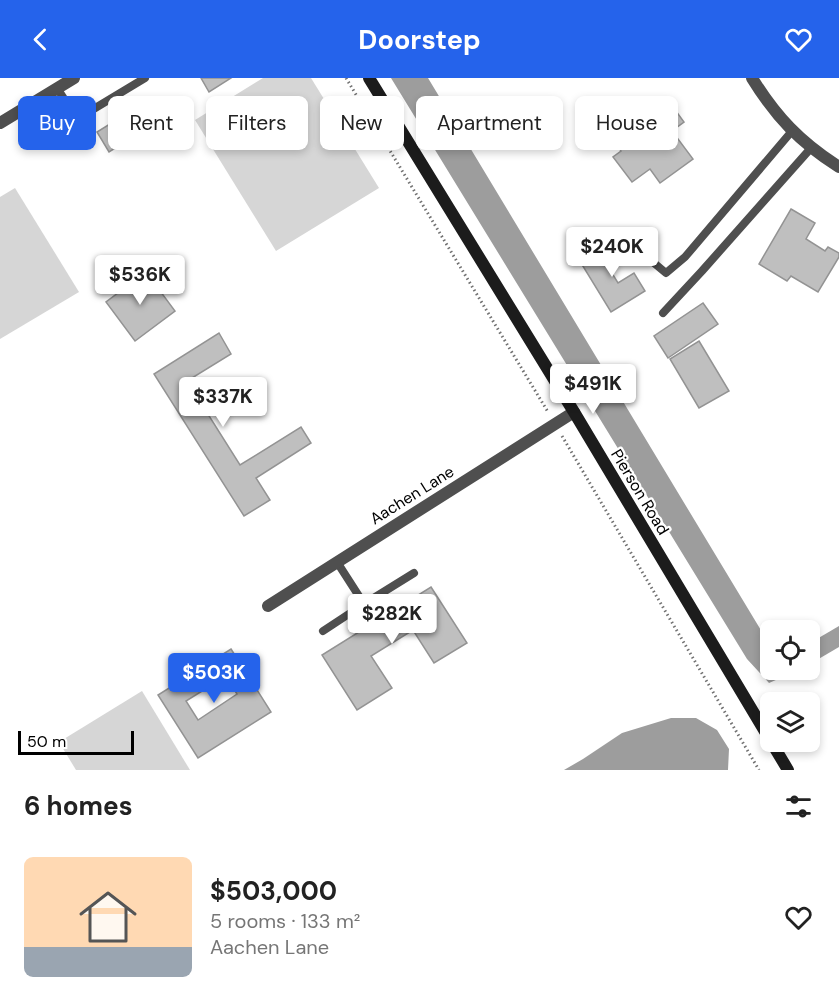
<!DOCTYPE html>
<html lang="en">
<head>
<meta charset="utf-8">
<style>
	body { margin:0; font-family:"DM Sans",sans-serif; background:#f2f2f2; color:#222; height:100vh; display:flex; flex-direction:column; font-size:22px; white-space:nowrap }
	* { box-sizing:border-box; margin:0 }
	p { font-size:20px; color:#767676 }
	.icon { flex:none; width:33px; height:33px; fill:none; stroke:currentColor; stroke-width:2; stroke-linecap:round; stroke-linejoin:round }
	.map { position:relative; height:692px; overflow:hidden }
	.details { display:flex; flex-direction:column; background:#fff; flex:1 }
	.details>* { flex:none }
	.guide { position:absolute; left:18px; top:18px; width:804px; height:54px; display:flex; gap:12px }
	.controls { position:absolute; left:760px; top:542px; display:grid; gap:12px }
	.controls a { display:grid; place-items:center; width:60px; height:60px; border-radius:9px; background:#fff; box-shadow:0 3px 9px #0003; font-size:30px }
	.scale { position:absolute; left:18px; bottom:15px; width:116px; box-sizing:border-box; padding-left:6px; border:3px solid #000; border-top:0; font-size:16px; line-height:21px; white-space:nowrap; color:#000; -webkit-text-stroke:4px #fff; paint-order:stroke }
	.price { position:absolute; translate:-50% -51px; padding:0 14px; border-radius:6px; background:#fff; color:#222; font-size:20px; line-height:39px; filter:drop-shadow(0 2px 3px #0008) }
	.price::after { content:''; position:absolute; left:50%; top:36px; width:18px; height:14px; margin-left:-9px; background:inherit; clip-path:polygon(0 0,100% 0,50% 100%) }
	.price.current { background:#2563eb; color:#fff }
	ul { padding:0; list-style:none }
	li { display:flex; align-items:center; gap:18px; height:150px; padding:0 24px }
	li+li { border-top:2px solid #e0e0e0 }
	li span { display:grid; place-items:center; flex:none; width:168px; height:120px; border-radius:9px; color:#555 }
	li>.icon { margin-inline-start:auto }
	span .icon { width:72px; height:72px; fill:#fffc; stroke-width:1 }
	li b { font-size:26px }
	h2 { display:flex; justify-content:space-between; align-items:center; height:72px; padding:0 24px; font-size:26px }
	.tag { padding:0 21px; border-radius:9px; background:#fff; box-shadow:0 3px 9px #0003; font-size:21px; line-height:54px }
	.tag.current { background:#2563eb; color:#fff }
	header { display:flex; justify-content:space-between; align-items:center; height:78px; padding:0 24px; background:#2563eb; color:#fff; font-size:27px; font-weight:700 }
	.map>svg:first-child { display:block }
	.green { fill:#d6d6d6 }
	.water { fill:#9d9d9d }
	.building { fill:#bfbfbf; stroke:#939393; stroke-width:1.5; fill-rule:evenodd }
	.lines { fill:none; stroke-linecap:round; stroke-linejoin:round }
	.path { stroke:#717171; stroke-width:3; stroke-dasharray:1.5 3; stroke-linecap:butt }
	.lane { stroke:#4f4f4f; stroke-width:8 }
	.street { stroke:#4f4f4f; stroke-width:12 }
	.secondary { stroke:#1c1c1c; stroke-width:12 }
	.labels { text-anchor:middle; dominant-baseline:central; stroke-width:4.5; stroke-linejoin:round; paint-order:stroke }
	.street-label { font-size:16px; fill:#000; stroke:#fff }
</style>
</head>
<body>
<header><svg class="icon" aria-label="back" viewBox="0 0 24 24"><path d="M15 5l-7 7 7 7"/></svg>Doorstep<svg class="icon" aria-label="heart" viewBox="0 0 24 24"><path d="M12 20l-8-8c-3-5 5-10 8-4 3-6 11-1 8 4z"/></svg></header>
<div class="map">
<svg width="839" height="692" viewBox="0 0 839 692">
	<rect width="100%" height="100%" fill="#fff"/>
	<g class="green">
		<path d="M263,0H311L379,110L276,173L195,42Z"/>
		<path d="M15,110L79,214L0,261V119Z"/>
		<path d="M142,613L190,692H76L59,664Z"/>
	</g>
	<g class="water">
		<path d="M391,0H428L768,564L771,567V591H801L769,605L747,581Z"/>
		<path d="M839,548V569L810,586V565Z"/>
		<path d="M671,640H696L717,652L729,671L728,692H564L583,681L622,655Z"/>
	</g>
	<g class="building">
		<path d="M201,0H231L209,14Z"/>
		<path d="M137,25L151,48L109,74L97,54L126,36L124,33Z"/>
		<path d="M673,29L684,44L672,53L693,81L660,105L650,91L632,104L613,79L621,73L617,67L626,60L627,62Z"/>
		<path d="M791,131L815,145L806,161L825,173L828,169L839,175V179L818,214L791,198L787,203L759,186Z"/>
		<path d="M615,164L626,182L610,192L618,205L634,195L645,213L611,234L581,185Z"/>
		<path d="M146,194L175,233L135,263L106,224Z"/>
		<path d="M703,225L718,246L668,280L654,258Z"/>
		<path d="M219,255L231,276L187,303L240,387L301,349L311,365L256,400L270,422L244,438L154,296Z"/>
		<path d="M699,263L729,313L699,330L670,281Z"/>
		<path d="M431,509L467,565L434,585L413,552L371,578L392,610L357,632L322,577Z"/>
		<path d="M231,571L271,634L198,680L158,617ZM226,598L237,616L198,642L186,623Z"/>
	</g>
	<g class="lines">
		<g class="path">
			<path d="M346,0L548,334"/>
			<path d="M562,358L759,692"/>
		</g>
		<g class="lane">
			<path d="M57,10L77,41L145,0"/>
			<path d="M624,160L666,195L685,179L792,53"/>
			<path d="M663,235L702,193L811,70"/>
			<path d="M337,484L364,526L414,495"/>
			<path d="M323,553L364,526"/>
		</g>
		<g class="street">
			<path d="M752,0C776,39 800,64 839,89"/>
			<path d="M0,45L74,0"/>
			<path d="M268,528L574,334"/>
		</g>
		<path class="secondary" d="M369,0L574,334L788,692"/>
	</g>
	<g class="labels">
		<g class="street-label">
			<text transform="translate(640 414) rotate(59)">Pierson Road</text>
			<text transform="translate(412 417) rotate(-32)">Aachen Lane</text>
		</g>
	</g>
</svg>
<div class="controls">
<a><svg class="icon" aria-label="locate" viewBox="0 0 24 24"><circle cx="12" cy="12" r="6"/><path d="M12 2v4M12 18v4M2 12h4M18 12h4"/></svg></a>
<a><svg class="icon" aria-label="layers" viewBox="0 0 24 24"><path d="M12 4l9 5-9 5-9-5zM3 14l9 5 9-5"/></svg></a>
</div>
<div class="scale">50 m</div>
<b class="price" style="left:612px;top:200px">$240K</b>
<b class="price" style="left:140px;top:228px">$536K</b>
<b class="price" style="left:593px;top:337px">$491K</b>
<b class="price" style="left:223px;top:350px">$337K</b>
<b class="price" style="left:392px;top:567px">$282K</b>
<b class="price current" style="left:214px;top:626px">$503K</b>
<div class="guide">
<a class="tag current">Buy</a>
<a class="tag">Rent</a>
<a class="tag">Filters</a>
<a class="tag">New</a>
<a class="tag">Apartment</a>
<a class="tag">House</a>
</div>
</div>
<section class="details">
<h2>6 homes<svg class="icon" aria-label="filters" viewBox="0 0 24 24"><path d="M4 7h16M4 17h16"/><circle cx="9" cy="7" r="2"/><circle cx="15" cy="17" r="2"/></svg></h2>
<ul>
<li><span style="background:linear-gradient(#ffd9b3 75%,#9aa5b1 0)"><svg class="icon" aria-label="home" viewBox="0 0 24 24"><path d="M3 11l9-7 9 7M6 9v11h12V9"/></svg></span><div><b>$503,000</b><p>5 rooms · 133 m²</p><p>Aachen Lane</p></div><svg class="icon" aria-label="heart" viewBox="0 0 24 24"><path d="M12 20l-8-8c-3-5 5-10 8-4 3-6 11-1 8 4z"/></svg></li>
</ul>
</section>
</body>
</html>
